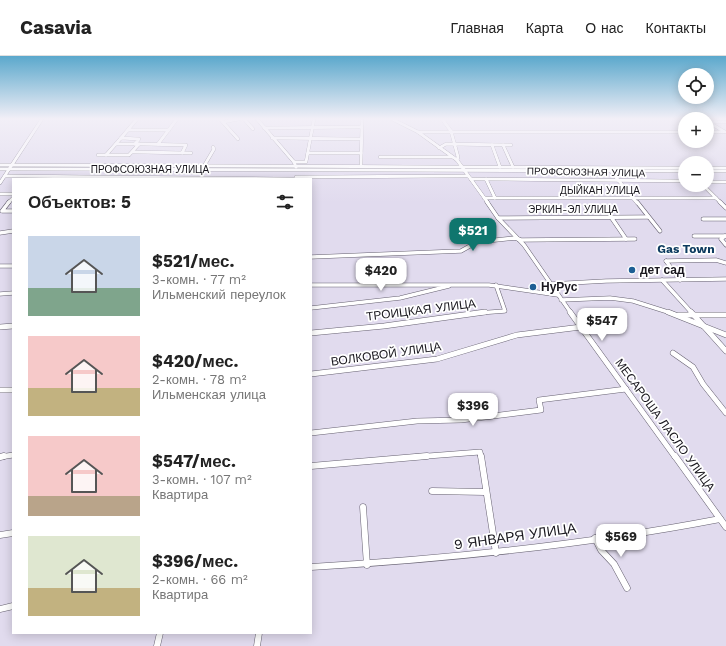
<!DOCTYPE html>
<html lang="ru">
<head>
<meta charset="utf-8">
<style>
	body { margin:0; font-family:"Work Sans",sans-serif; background:#f2f2f2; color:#222; height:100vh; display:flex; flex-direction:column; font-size:15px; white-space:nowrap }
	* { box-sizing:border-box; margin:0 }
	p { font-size:13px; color:#767676 }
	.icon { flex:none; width:22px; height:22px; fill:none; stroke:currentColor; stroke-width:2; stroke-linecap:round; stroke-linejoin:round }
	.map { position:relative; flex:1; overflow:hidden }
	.sheet { position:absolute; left:12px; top:122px; width:300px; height:456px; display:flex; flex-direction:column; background:#fff; border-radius:0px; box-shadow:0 2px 10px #0003 }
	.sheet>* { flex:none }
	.buttons { position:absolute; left:678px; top:12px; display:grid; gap:8px }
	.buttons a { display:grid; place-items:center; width:36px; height:36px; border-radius:50%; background:#fff; box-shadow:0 2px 10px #0003; font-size:20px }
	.price { position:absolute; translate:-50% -34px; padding:0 9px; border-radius:8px; background:#fff; color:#222; font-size:13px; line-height:26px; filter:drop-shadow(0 1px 2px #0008) }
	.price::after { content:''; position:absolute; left:50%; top:24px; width:12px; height:9px; margin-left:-6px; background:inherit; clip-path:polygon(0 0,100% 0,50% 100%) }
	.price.selected { background:#0f766e; color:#fff }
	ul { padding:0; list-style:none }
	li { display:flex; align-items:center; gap:12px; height:100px; padding:0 16px }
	li span { display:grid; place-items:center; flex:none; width:112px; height:80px; border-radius:0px; color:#555 }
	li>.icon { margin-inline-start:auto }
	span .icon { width:48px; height:48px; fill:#fffc; stroke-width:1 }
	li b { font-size:17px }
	h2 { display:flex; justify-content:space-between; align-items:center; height:48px; padding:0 16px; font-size:17px }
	header { display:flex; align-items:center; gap:24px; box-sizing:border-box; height:56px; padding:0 20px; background:#fff; border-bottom:1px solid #e0e0e0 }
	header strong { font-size:19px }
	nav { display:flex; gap:22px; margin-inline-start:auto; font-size:14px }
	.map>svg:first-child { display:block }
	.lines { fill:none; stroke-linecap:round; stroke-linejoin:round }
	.minor-far3-casing { stroke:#666171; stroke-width:3.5 }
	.minor-far2-casing { stroke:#666171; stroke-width:4.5 }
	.minor-far1-casing { stroke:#666171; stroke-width:6 }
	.minor-casing { stroke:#666171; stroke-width:7 }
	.minor-far3 { stroke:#fff; stroke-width:3 }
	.minor-far2 { stroke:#fff; stroke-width:3.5 }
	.minor-far1 { stroke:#fff; stroke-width:5 }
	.minor { stroke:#fff; stroke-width:6 }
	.poi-dot { fill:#1c5e94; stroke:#fff; stroke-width:1.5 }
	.labels { text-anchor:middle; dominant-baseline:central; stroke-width:3.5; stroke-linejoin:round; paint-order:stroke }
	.far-street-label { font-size:10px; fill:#19171e; stroke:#fff }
	.far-quarter-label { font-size:12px; font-weight:bold; fill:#0d3b5f; stroke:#fff }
	.poi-label { font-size:12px; font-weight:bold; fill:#19171e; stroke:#fff; text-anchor:start }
	.street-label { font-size:12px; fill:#19171e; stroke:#fff }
	.near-street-label { font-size:14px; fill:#19171e; stroke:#fff }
</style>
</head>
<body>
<header>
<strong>Casavia</strong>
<nav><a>Главная</a><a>Карта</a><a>О нас</a><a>Контакты</a></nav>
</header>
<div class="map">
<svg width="726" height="590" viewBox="0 0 726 590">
	<rect width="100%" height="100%" fill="#e1dbee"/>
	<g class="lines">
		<defs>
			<g id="minor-far3">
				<path d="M220,63L238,83"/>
				<path d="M244,63L253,73"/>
				<path d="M257,63L294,106L296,111"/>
				<path d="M392,63L418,76L457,104L488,147"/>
				<path d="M442,63L451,75L458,101L457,104"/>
				<path d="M679,63L685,65"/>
				<path d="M223,66L239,63"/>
				<path d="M708,66L725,76"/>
				<path d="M708,66H726"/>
				<path d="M264,72L361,71"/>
				<path d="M128,74H169"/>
				<path d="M418,76H685"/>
				<path d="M707,76H723"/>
				<path d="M121,82L137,63"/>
				<path d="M272,82L361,83"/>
				<path d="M139,88L186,89L182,97"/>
				<path d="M158,88L177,63"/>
				<path d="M492,89L500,111"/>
				<path d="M503,89L513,111"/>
				<path d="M439,92L446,88L511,89"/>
				<path d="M133,96L191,97"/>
				<path d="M308,97H361"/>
				<path d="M98,99H106L121,82L139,83L135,88"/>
				<path d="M106,99H129L139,88H116"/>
				<path d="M380,101H452"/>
				<path d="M294,106H306L314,63"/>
				<path d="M0,109L685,112"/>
				<path d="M204,110L214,93L213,91"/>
				<path d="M361,110L362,63"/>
				<path d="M707,112H726"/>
				<path d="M0,113L685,115"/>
				<path d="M610,114L637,147"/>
				<path d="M707,115H726"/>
				<path d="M5,120L296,123"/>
				<path d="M296,121L468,120"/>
				<path d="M471,123L685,125"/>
				<path d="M486,123L495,142"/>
				<path d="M707,126H726"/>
				<path d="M0,127L42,63"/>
				<path d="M703,129L721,147"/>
				<path d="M0,138H13"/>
				<path d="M484,142H716"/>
				<path d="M8,147L13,142"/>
			</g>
			<g id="minor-far2">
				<path d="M9,146L2,155H13"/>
				<path d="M487,146L498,162L524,189L571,257"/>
				<path d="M637,146L660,175"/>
				<path d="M720,146L726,152"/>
				<path d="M611,161L626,183"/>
				<path d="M498,162L648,161"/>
				<path d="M703,163H726"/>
				<path d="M0,177L13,175"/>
				<path d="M694,180H726"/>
				<path d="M725,180L721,183L726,189"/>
				<path d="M311,201L461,195L477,186L515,182L521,184L635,183"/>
				<path d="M666,205L716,204L726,207"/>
				<path d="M666,205L680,224"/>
				<path d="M0,210H13"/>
				<path d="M662,224L692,257"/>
				<path d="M551,228L606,225L726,223"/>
				<path d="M311,229H489L558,239"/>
				<path d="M0,238L13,237"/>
				<path d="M561,244L610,242L633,245L671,257"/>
				<path d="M311,252L400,242L449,230"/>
				<path d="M478,257L505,255L496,229"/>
			</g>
			<g id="minor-far1">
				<path d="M570,256L675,401"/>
				<path d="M668,256L726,279"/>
				<path d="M691,256L726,295"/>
				<path d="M678,259H726"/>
				<path d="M0,271L13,270"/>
				<path d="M311,277L384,270L485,256"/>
				<path d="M673,297L693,311L703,328L726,357"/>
				<path d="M311,318L437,303L517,279L581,271"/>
				<path d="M0,334H13"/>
				<path d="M311,377L417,365L461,364L541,354L539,344L626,333"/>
				<path d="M0,401L13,399"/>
				<path d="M415,401L480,396L481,401"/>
			</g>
			<g id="minor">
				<path d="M481,400L496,497"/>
				<path d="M675,400L726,471"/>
				<path d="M0,401L4,400"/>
				<path d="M311,410L427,400"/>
				<path d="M432,435L485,436"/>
				<path d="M363,451L367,509"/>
				<path d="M0,479L13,477"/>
				<path d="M595,482L601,494L614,508L627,532"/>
				<path d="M311,511C448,503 585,489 720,463"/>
				<path d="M0,553L13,550"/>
				<path d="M157,590L160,577"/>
				<path d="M257,590L259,577"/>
			</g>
		</defs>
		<use href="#minor-far3" class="minor-far3-casing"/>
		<use href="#minor-far2" class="minor-far2-casing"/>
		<use href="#minor-far1" class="minor-far1-casing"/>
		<use href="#minor" class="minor-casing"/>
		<use href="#minor-far3" class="minor-far3"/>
		<use href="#minor-far2" class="minor-far2"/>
		<use href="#minor-far1" class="minor-far1"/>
		<use href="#minor" class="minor"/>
	</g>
	<linearGradient id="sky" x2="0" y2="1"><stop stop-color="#5ba8cc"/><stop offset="0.43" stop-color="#f2eff7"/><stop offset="1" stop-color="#f2eff7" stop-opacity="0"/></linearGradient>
	<rect width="726" height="146" fill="url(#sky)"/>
	<g class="poi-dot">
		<circle cx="632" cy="214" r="4"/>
		<circle cx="533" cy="231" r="4"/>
	</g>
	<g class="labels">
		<g class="far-street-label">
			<text x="150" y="113">ПРОФСОЮЗНАЯ УЛИЦА</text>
			<text transform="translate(586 116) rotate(1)">ПРОФСОЮЗНАЯ УЛИЦА</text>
			<text x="600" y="134">ДЫЙКАН УЛИЦА</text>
			<text x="573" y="153">ЭРКИН-ЭЛ УЛИЦА</text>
		</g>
		<g class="far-quarter-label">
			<text x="686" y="193">Gas Town</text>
		</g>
		<g class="poi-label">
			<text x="640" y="214">дет сад</text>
			<text x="541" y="231">НуРус</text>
		</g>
		<g class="street-label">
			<text transform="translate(421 254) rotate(-7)">ТРОИЦКАЯ УЛИЦА</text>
			<text transform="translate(386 298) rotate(-8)">ВОЛКОВОЙ УЛИЦА</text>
			<text transform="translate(665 369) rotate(54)">МЕСАРОША ЛАСЛО УЛИЦА</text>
		</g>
		<g class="near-street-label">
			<text transform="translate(515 480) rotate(-8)">9 ЯНВАРЯ УЛИЦА</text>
		</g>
	</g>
</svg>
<div class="buttons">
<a><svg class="icon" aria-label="locate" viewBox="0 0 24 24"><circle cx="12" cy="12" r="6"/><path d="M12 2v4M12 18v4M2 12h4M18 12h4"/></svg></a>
<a>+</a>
<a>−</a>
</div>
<b class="price selected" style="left:473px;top:196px">$521</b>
<b class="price" style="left:381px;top:236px">$420</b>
<b class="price" style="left:602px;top:286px">$547</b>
<b class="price" style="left:473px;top:371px">$396</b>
<b class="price" style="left:621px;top:502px">$569</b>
<section class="sheet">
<h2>Объектов: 5<svg class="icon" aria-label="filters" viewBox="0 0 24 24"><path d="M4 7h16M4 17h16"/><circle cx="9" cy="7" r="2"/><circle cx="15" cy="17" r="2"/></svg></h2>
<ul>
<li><span style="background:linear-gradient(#c9d6e8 65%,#7fa58c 0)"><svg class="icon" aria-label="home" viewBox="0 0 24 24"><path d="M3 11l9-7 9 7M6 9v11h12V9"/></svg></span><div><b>$521/мес.</b><p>3-комн. · 77 m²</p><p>Ильменский переулок</p></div></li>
<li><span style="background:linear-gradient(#f6c9c9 65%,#c2b280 0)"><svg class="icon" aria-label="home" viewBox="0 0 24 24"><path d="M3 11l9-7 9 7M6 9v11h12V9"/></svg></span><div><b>$420/мес.</b><p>2-комн. · 78 m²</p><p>Ильменская улица</p></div></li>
<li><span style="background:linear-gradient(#f6c9c9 75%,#b9a48a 0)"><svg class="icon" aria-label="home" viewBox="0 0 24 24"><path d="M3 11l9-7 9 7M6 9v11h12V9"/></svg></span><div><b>$547/мес.</b><p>3-комн. · 107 m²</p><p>Квартира</p></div></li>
<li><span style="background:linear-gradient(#dfe7d0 65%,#c2b280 0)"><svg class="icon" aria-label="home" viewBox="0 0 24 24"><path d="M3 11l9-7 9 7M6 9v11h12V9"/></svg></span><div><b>$396/мес.</b><p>2-комн. · 66 m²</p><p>Квартира</p></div></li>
</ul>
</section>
</div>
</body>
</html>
